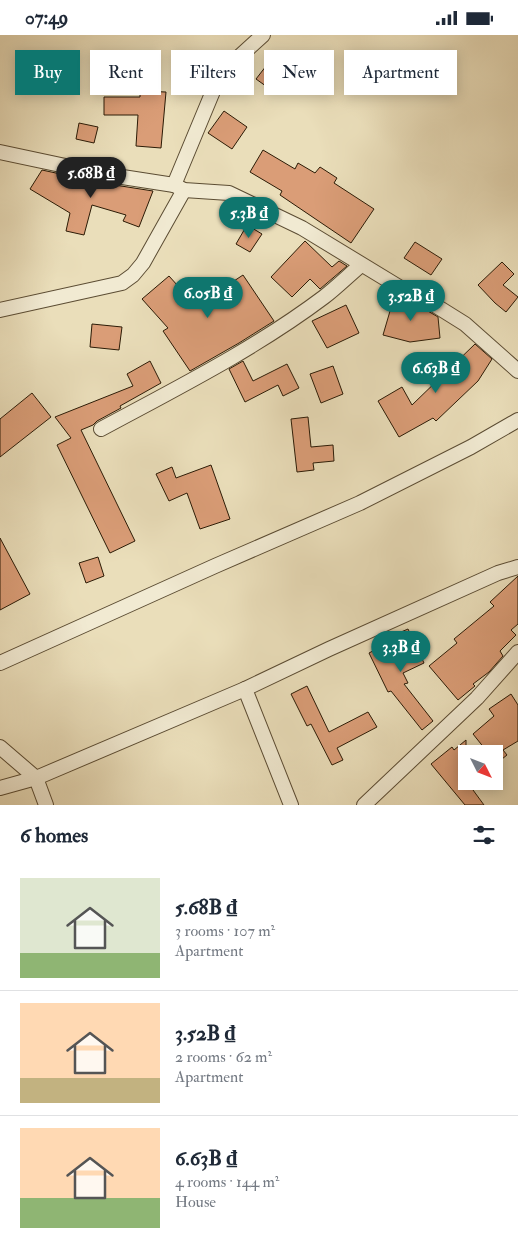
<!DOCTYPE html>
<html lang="en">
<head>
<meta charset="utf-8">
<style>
	body { margin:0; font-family:"IM FELL Double Pica",serif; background:#f6f6f7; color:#1f2937; height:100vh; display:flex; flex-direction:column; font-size:19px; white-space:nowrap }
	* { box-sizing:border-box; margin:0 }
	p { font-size:16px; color:#747a83 }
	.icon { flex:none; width:28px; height:28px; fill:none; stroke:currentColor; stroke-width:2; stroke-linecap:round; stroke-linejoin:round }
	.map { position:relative; height:770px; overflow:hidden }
	.drawer { display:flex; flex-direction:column; background:#fff; flex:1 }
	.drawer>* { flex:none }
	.guide { position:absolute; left:15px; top:15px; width:489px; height:45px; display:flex; gap:10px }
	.needle { width:32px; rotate:132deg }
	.buttons { position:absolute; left:458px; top:710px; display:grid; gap:10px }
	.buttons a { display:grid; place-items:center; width:45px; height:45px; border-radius:0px; background:#fff; box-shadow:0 2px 12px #0003; font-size:25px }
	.price { position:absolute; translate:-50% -42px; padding:0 11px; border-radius:18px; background:#0f766e; color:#fff; font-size:16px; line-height:32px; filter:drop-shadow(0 1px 2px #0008) }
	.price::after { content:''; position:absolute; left:50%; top:30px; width:15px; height:11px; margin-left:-8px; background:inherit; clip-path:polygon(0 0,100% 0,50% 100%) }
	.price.active { background:#222; color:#fff }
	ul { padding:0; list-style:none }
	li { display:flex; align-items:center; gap:15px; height:125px; padding:0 20px }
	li+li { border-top:1px solid #e0e1e3 }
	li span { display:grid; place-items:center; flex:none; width:140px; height:100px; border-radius:0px; color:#555 }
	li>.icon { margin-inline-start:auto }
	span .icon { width:60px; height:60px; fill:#fffc; stroke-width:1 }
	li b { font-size:21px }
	h2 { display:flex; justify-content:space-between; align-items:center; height:60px; padding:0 20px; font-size:21px }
	.pill { padding:0 18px; border-radius:0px; background:#fff; box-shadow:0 2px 12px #0003; font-size:18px; line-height:45px }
	.pill.active { background:#0f766e; color:#fff }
	.status { display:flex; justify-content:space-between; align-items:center; height:35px; padding:0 25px; background:#fff; direction:ltr }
	.status svg { height:14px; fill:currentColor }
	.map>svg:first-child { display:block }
	.building { fill:#da9d77; stroke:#2b1b06 }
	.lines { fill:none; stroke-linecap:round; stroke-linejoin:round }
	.minor-casing { stroke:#5b4c33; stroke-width:16 }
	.minor { stroke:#f1ead2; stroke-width:14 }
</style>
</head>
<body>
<div class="status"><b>07:49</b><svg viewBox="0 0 49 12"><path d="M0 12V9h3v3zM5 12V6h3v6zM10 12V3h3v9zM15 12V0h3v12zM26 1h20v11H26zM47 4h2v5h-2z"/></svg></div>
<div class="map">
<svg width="518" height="770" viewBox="0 0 518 770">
	<rect width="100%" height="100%" fill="#eadeba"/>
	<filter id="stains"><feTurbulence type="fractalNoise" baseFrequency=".004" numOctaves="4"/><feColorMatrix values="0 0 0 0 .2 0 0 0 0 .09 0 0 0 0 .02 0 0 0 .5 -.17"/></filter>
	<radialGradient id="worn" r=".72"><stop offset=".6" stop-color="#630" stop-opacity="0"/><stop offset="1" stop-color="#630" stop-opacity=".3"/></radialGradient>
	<g class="building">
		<path d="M270,26L284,36L270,54L256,44Z"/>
		<path d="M140,56L166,57L161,113L136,111L138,80H104V62H140Z"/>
		<path d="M224,76L247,92L232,114L208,98Z"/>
		<path d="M79,88L98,92L94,108L76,104Z"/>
		<path d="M263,115L295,134L298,128L315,138L320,132L337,143L334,148L374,174L351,208L280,160L282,156L250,137Z"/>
		<path d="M42,135L65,140L79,148L80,143L102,148L153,156L139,192L123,186L126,180L92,170L84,200L66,196L70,178L30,154Z"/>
		<path d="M247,190L262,199L250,217L236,209Z"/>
		<path d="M305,206L332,232L339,226L347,231L320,254L310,244L292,262L271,242Z"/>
		<path d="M415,207L442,224L431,240L404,223Z"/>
		<path d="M502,227L514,239L503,250L518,262L506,277L495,268L478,250Z"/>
		<path d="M243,240L274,286L239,308L190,336L163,296L168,293L142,264L169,241L196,271Z"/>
		<path d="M395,259L421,272L438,282L440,303L410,307L383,300Z"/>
		<path d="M346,270L359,298L327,313L312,286Z"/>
		<path d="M92,289L122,292L119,315L90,312Z"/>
		<path d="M475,309L492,324L478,346L436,386L433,383L399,402L378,366L402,352L412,370Z"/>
		<path d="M150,326L161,348L120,371L121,373L97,386L93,390L81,395L135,506L110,518L57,410L71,403L55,382L133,351L127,339Z"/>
		<path d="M243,326L253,346L287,329L299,353L283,361L278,350L245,367L229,334Z"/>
		<path d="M333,331L343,359L321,368L310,339Z"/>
		<path d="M32,358L51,382L0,422V384Z"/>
		<path d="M308,382L311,412L333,410L334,426L313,428L314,435L297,437L291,384Z"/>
		<path d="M211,430L230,484L200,494L187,458L169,466L156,439L172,432L176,443Z"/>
		<path d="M0,503L30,559L0,575Z"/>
		<path d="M98,522L104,541L86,548L79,528Z"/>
		<path d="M518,541V589L511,595L516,600L500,616L503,621L489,637L473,649L475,651L458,665L429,631L457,608L454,604L494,571L490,567Z"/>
		<path d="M408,594L424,628L403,638L408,648L404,649L433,686L422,695L391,656L388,657L369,618L396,604L394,600Z"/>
		<path d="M307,651L329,697L368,677L377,692L337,713L343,725L332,730L311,689L307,691L291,659Z"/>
		<path d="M511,659L518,670V706L503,715L507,720L497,728L494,725V719H489L473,699L494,681L489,674Z"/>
		<path d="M466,705V746H484L473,755L484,770H465L431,729L452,712L454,715Z"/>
	</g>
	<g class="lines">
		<defs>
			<g id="minor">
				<path d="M0,117L103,139L174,150L184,155L229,158L302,193L404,255L425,264L465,289L518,336"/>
				<path d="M174,150L216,49L239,22L263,0"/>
				<path d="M0,275L122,248L133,240L143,228L184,155"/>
				<path d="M101,394C177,353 255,314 324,262C337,252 349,240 361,230"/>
				<path d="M0,628L215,531L360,468L471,412L518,385"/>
				<path d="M245,654L291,770"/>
				<path d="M0,712L36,743L46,770"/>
				<path d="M0,753L36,743L245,654L329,614L498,538L518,532"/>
				<path d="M364,770L477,663L518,617"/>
			</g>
		</defs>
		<use href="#minor" class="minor-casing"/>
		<use href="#minor" class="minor"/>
	</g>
	<rect width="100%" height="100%" filter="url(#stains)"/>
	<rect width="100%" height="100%" fill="url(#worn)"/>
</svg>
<div class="buttons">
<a><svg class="needle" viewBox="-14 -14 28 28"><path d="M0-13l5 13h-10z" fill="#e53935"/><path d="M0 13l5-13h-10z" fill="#747a83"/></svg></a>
</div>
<b class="price active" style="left:91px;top:164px">5.68B ₫</b>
<b class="price" style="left:249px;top:204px">5.3B ₫</b>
<b class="price" style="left:208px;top:284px">6.05B ₫</b>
<b class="price" style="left:411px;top:287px">3.52B ₫</b>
<b class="price" style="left:436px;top:359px">6.63B ₫</b>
<b class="price" style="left:401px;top:638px">3.3B ₫</b>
<div class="guide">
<a class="pill active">Buy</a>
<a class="pill">Rent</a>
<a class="pill">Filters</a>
<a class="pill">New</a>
<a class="pill">Apartment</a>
</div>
</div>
<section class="drawer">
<h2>6 homes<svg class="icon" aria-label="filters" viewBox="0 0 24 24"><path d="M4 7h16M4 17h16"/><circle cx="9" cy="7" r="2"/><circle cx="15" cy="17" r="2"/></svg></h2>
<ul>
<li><span style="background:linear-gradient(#dfe7d0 75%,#8fb573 0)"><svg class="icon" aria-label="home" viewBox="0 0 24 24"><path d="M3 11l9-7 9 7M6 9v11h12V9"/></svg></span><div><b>5.68B ₫</b><p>3 rooms · 107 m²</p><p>Apartment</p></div></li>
<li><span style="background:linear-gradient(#ffd9b3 75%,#c2b280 0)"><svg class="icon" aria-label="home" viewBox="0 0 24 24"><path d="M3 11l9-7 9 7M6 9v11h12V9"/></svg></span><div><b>3.52B ₫</b><p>2 rooms · 62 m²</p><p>Apartment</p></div></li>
<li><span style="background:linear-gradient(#ffd9b3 70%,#8fb573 0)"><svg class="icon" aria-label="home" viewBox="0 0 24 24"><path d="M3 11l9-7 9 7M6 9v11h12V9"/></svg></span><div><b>6.63B ₫</b><p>4 rooms · 144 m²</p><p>House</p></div></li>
</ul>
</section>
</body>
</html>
